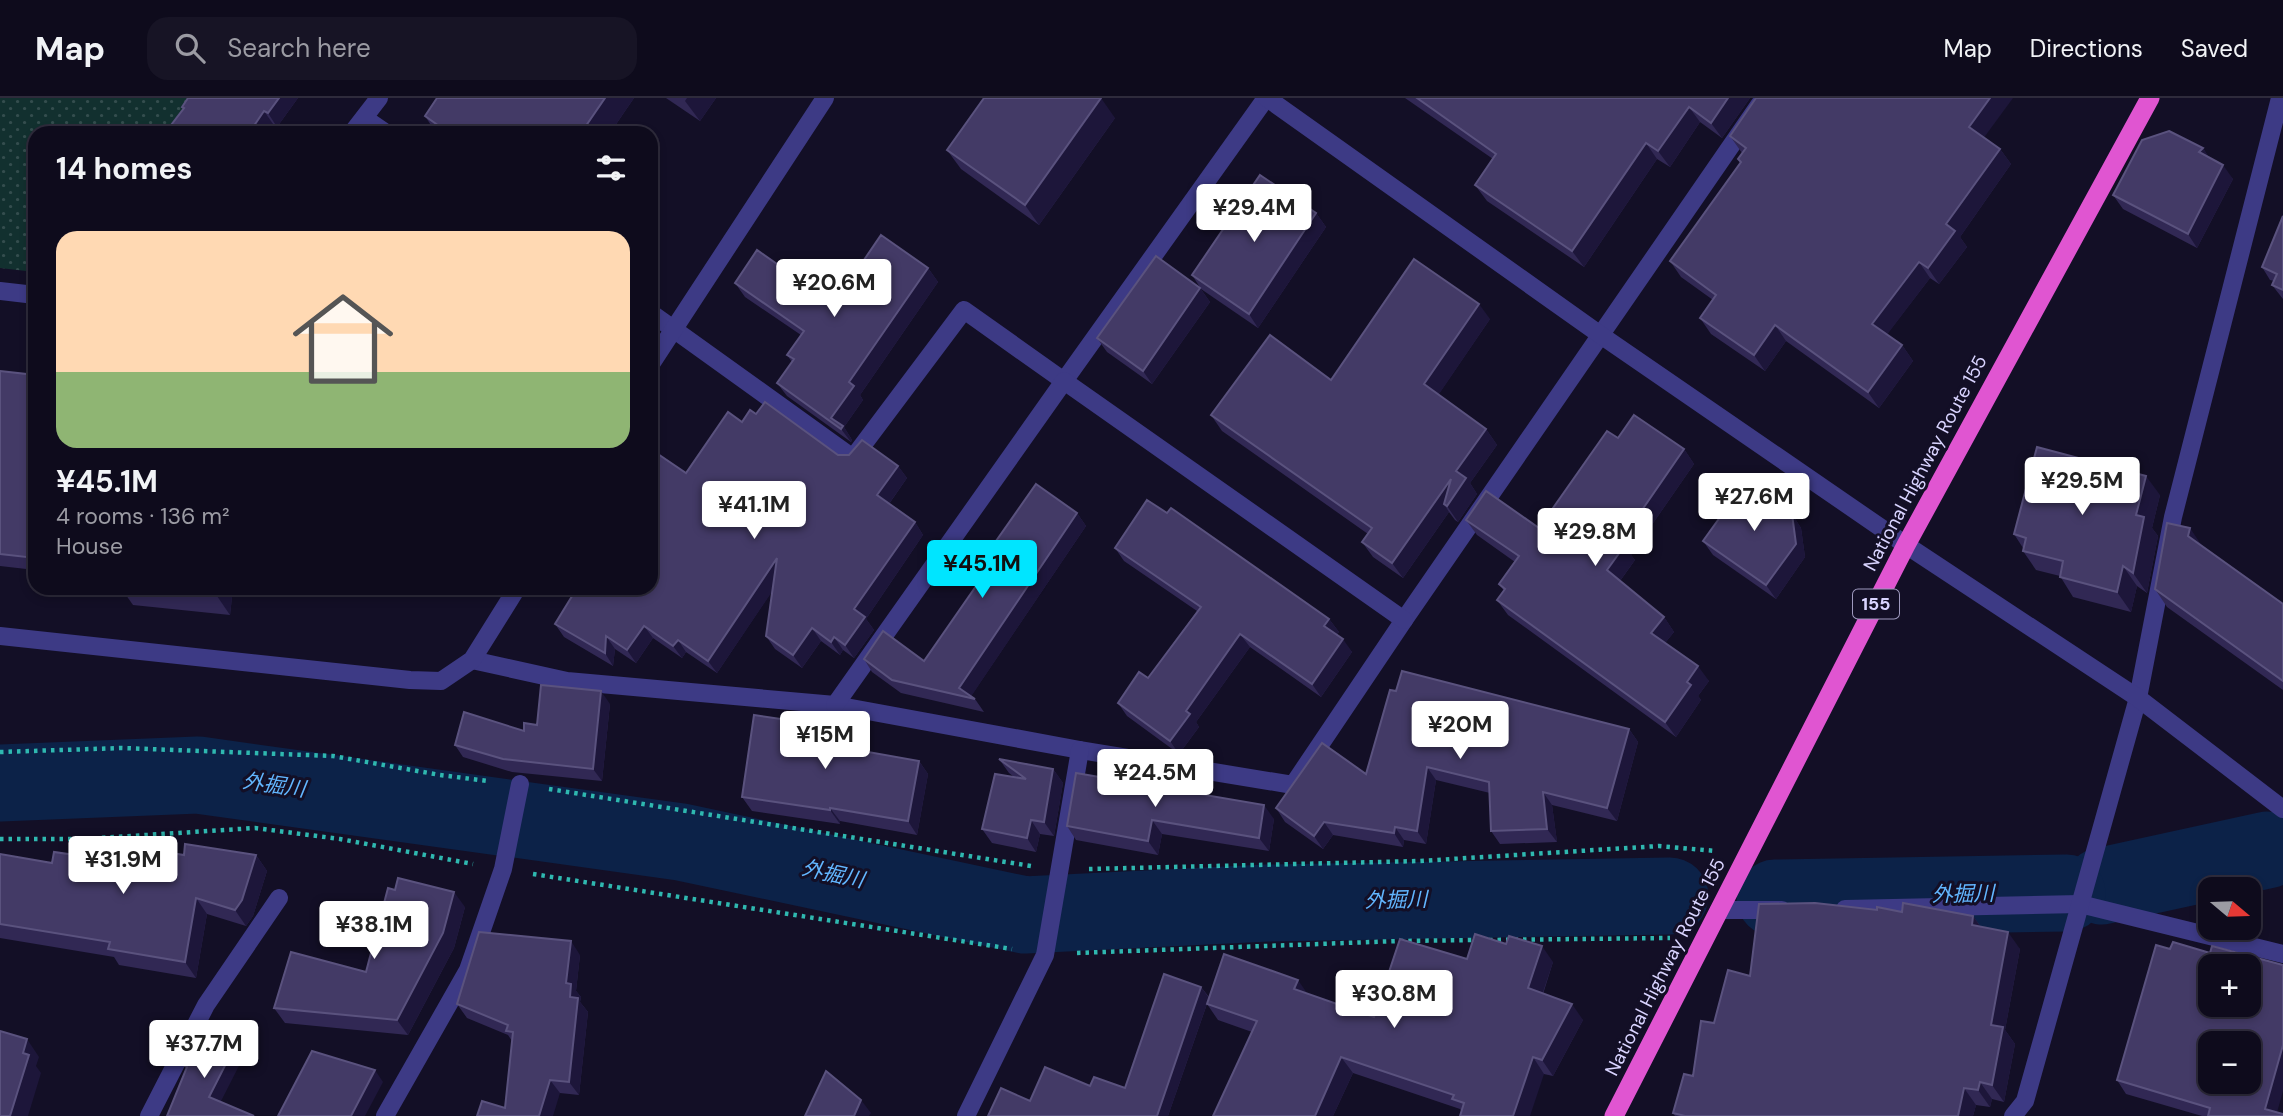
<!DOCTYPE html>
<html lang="en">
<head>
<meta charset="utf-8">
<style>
	body { margin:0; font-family:"DM Sans","Noto Sans JP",sans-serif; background:#171425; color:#f1f3f6; height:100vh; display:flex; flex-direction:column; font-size:26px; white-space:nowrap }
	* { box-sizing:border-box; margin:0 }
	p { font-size:23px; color:#9b9ba3 }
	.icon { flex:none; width:38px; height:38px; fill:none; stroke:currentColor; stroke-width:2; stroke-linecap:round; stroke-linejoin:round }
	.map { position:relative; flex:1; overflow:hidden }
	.drawer { position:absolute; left:28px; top:28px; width:630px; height:469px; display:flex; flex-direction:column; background:#0e0b1c; border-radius:21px; box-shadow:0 4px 10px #0003,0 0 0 2px #2e2b3b }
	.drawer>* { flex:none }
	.needle { width:46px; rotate:109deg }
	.controls { position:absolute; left:2198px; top:779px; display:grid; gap:14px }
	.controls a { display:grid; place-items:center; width:63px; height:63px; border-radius:14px; background:#0e0b1c; box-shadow:0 4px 10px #0003,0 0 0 2px #2e2b3b; font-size:35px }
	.price { position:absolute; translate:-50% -60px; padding:0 16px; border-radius:7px; background:#fff; color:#222; font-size:23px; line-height:46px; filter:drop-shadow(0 2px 4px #0008) }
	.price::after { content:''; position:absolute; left:50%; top:42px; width:21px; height:16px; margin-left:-10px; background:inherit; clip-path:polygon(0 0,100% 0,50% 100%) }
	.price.selected { background:#00e5ff; color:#111 }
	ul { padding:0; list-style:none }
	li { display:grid; align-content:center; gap:14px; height:371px; padding:0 28px }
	li span { display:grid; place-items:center; height:217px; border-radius:21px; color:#555 }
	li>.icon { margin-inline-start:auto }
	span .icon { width:126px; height:126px; fill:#fffc; stroke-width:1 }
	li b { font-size:30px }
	h2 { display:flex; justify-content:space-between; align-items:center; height:84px; padding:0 28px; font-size:30px }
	header { display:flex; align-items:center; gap:42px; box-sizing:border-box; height:98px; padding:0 35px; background:#0e0b1c; border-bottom:2px solid #2e2b3b }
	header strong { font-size:33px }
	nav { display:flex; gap:38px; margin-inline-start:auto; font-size:24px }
	.search { width:490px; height:63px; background:#171425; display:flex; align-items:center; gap:18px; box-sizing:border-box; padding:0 24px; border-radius:21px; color:#9b9ba3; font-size:26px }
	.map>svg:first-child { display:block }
	.green { fill:url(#green-dots) }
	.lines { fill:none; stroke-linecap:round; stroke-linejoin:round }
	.river { stroke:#0c2248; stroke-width:77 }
	.path { stroke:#2fb8b0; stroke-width:4.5; stroke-dasharray:3.5 5; stroke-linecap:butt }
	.pedestrian { stroke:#3d3a85; stroke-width:18 }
	.minor { stroke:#3d3a85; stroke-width:18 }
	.tertiary { stroke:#3d3a85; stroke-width:18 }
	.trunk { stroke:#e055d1; stroke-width:19 }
	.wall { fill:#312854 }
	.shaded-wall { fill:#1d163a }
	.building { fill:#433a66; stroke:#5a527e; stroke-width:2; fill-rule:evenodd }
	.labels { text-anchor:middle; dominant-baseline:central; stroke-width:6; stroke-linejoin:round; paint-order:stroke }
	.shield { fill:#130f26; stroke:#9e99be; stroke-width:2 }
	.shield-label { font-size:18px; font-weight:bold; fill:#d9d4ff }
	.street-label { font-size:19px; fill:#d9d4ff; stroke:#130f26 }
	.water-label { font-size:21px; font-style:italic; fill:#62b6ff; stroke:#130f26 }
</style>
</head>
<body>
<header>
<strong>Map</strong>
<div class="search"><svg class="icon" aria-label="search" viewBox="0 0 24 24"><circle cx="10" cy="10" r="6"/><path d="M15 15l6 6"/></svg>Search here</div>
<nav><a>Map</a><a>Directions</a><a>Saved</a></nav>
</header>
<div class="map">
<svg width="2283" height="1018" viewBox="0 0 2283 1018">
	<defs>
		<pattern id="green-dots" width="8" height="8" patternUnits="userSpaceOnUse" patternTransform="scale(1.75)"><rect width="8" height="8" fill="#12302f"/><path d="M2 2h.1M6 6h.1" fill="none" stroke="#344d4e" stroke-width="1.8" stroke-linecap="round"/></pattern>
	</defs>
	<rect width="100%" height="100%" fill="#130f26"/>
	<path class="green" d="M0,0H190L169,35H35V174L0,170Z"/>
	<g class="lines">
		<g class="river">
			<path d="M0,685L198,677L681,744L1025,817L1267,805L1670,798"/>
			<path d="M2102,788L2267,752"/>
			<path d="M1775,800L2067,795"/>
		</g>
		<g class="path">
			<path d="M0,654L122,650L333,658L440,677L488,683"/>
			<path d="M549,691L1031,768"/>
			<path d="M0,741H84L255,730L340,741L473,766"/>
			<path d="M1089,771L1420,763L1659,748L1716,753"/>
			<path d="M533,776L1012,851"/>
			<path d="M1489,842L1670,840"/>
			<path d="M1077,855L1399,843L1477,842"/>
		</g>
		<g class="pedestrian">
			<path d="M364,20L386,35"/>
			<path d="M651,215L853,360L964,212L1064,283L1266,0"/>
		</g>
		<g class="minor">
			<path d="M352,35L379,0"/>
			<path d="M0,193L35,197"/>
			<path d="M472,562L567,583L835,607L1080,652L1293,687L1404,522L1764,0"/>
			<path d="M835,607L1064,283L1404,522"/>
			<path d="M1845,811L2080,806L2283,856"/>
			<path d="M1719,812H1782"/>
			<path d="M149,1018L206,907L279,800"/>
			<path d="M385,1018L468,872L503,771L520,686"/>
			<path d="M966,1018L1045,857L1080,652"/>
			<path d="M2013,1018L2025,1003L2138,600L2173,419L2280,0"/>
		</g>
		<g class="tertiary">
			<path d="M1267,0L1602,238L1906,447L2138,600L2283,711"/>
			<path d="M651,266L825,0"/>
			<path d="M0,538L410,582L441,583L472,562L517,490"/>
		</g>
		<path class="trunk" d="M1614,1018L1906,447L2150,0"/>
	</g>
	<g class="wall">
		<path d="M188,0H298L277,29L273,26L184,11L182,9Z"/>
		<path d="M437,0H634L610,35H436L425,18Z"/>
		<path d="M666,0H716L700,23Z"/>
		<path d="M1405,0H1750L1722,40L1700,24L1670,69L1657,61L1584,169L1487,103L1475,87L1493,61Z"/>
		<path d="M1115,20L1039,127L961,71L947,52Z"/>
		<path d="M1730,38L1984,39L2000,51L2011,66L1960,139L1967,149L1939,186L1930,180L1887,236L1902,247L1913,263L1879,310L1786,243L1765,273L1711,236L1700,220L1713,202L1681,179L1670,163L1740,65L1738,61L1742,55Z"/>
		<path d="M2203,50L2209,60L2233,81L2197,150L2123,111L2113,97Z"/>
		<path d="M1316,115L1326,129L1258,230L1201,191L1192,177Z"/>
		<path d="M2283,118V201L2272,187L2274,183L2270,182L2262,169Z"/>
		<path d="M928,170L938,184L860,297L863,302L844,329L852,342L851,344L787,298L777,285L792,264L787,257L801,237L745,199L735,185L827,201L851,181Z"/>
		<path d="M1200,190L1210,204L1152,286L1107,254L1097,240Z"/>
		<path d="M1490,221L1438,297L1486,331L1497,347L1470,385L1477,396L1458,424L1455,422L1449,414L1403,480L1373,459L1362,444L1368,436L1222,333L1211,317L1331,282Z"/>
		<path d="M0,273L35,277V472L0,468Z"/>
		<path d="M756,316L838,357L898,368L907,380L889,406L915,424L923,437L866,521L874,532L854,560L843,552L840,557L821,543L802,570L775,551L766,538L772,493L717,575L686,554L682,560L653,540L636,565L615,551L613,568L564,539L555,526L575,493L573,490H651L686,375L742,324Z"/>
		<path d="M1618,340L1684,351L1694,366L1631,457L1635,462L1620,483L1664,519L1674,534L1665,545L1709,583L1698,598L1701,602L1676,639L1508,517L1497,502L1504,493L1499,486L1515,464L1477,437L1466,422L1539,430Z"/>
		<path d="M2160,397L2152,430L2158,438L2147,495L2137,488L2131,514L2073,499L2060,478L2036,472L2023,453V450L2014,436Z"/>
		<path d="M1077,415L1086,428L971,598L975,601L984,614L901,595L872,574L864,561L924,563L981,481L975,473Z"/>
		<path d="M1792,416L1801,430L1805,459L1776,501L1713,457L1703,443Z"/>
		<path d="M2202,448L2283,506V592L2167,509L2155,491Z"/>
		<path d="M1115,450L1329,521L1339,534L1337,536L1352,554L1321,599L1250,549L1196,624L1199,629L1179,656L1127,618L1118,605L1148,580L1197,513L1124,463Z"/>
		<path d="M121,490H233L230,517L133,507Z"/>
		<path d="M610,606L602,683L512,674L463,659L455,647L524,633L537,627Z"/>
		<path d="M1629,631L1638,644L1617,723L1552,707L1557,744L1500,746L1491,733L1490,695L1436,682L1426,746L1404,742L1403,749L1333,737L1323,751L1285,724L1276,710L1366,676Z"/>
		<path d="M852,644L851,651L919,663L928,676L917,737L840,723V726L752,713L742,699Z"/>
		<path d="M999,661L1053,671L1063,685L1054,738L1040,736L1036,754L992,745L982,731L1014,679L1009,675Z"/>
		<path d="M1076,675L1274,721L1269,753L1162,736L1158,757L1076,742L1067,728Z"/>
		<path d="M0,756L52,765L123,764L184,757H256L267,773L253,818L246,828L207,816L196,880L119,867L114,859L0,840Z"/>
		<path d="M465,809L454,850L408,937L285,925L274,910L366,874Z"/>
		<path d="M1877,812L1973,818L1981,829L2020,851L2005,932L2015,946L2004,1004L1992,1001L1990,1009L1976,1007L1973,1018H1675L1673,1015L1693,978L1714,925L1750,878Z"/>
		<path d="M2170,851L2210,855L2277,1015L2283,1018H2202L2126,996L2117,982Z"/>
		<path d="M580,857L576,893L581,899L580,904L588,914L579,997L560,995L505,1010L512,943L508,937L467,920L457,906Z"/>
		<path d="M1467,861L1553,864L1543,896L1583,922L1553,978L1544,976L1462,1014L1460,1011L1353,975L1333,1018H1213L1252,934L1218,922L1207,906L1168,1018L1030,1003L1125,990L1201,889L1209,899L1308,896L1374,919Z"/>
	</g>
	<g class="shaded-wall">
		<path d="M279,0H298L277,29L268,15Z"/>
		<path d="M605,0H634L610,35H581Z"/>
		<path d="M687,0H716L700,23L685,3Z"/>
		<path d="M1101,0L1115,20L1039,127L1025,107Z"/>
		<path d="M1728,0H1750L1722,40L1711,25Z"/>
		<path d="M1990,0H2013L1980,45L1969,29Z"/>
		<path d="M1689,9L1700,24L1670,69L1658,53Z"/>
		<path d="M264,13L273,26L267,35H249Z"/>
		<path d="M1646,45L1657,61L1584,169L1572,153Z"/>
		<path d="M2203,50L2212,64L2199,54Z"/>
		<path d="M2000,51L2011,66L1960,139L1967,149L1939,186L1928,170L1946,126Z"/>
		<path d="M2223,67L2233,81L2197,150L2188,136Z"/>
		<path d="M1316,115L1326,129L1258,230L1249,216Z"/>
		<path d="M1919,164L1930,180L1883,242L1872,226Z"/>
		<path d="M928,170L938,184L860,297L863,302L844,329L852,342L851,344L841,331L831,320L849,284Z"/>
		<path d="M1200,190L1210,204L1152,286L1143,273Z"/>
		<path d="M1479,206L1490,221L1435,302L1424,286Z"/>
		<path d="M1775,227L1786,243L1765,273L1754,257Z"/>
		<path d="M1902,247L1913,263L1879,310L1868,294Z"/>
		<path d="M1486,331L1497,347L1470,385L1477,396L1458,424L1447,408L1444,406L1449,414L1403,480L1392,465Z"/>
		<path d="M1684,351L1694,366L1631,457L1635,462L1617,487L1607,472L1620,444Z"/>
		<path d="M898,368L907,380L886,410L877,397Z"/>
		<path d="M2146,378L2160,397L2152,430L2158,438L2147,495L2133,475L2136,417Z"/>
		<path d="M1077,415L1086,428L970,600L959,590Z"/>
		<path d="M1792,416L1801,430L1805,459L1776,501L1766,487Z"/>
		<path d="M915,424L923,437L866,521L874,532L854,560L845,547L854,511Z"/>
		<path d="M2190,430L2202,448L2188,438Z"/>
		<path d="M777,460L786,473L717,575L708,563Z"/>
		<path d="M2123,468L2137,488L2131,514L2117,494Z"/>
		<path d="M218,490H233L230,517L217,498Z"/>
		<path d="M1664,519L1674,534L1661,550L1651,535Z"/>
		<path d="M1329,521L1339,534L1333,541L1324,528Z"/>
		<path d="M644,528L653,540L636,565L627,552Z"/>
		<path d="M812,530L821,543L802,570L793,557Z"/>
		<path d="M1240,536L1250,549L1196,624L1199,629L1179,656L1170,643L1186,613Z"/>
		<path d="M606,538L615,551L613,568L605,555Z"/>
		<path d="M834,539L843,552L840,557L831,544Z"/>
		<path d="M1343,541L1352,554L1321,599L1312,586Z"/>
		<path d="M678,542L686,554L682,560L673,548Z"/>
		<path d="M1698,568L1709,583L1698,598L1701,602L1676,639L1665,624L1687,584Z"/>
		<path d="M601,593L610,606L602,683L593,671Z"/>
		<path d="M843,630L852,644L849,663L840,649Z"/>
		<path d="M1629,631L1638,644L1617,723L1607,710Z"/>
		<path d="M919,663L928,676L917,737L908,723Z"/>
		<path d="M1427,669L1436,682L1426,746L1417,733Z"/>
		<path d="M1053,671L1063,685L1054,738L1044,724Z"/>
		<path d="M1543,694L1552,707L1557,744L1547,731Z"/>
		<path d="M1264,707L1274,721L1269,753L1259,740Z"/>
		<path d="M830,710L840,723V726L830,712Z"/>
		<path d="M1031,722L1040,736L1036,754L1027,740Z"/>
		<path d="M1152,722L1162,736L1158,757L1148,743Z"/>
		<path d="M1324,724L1333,737L1323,751L1314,738Z"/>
		<path d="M1395,729L1404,742L1403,749L1394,735Z"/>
		<path d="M256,757L267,773L253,818L246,828L235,812Z"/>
		<path d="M454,794L465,809L454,850L408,937L397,922Z"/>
		<path d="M196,800L207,816L196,880L185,864Z"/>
		<path d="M1973,818L1985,835L1972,827Z"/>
		<path d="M2008,834L2020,851L2005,932L2015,946L2004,1004L1992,987L1991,927Z"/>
		<path d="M571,843L580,857L576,893L581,899L580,904L588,914L579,997L569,984L570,899L566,885Z"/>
		<path d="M1542,848L1553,864L1539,906L1528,890Z"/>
		<path d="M1298,882L1309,898L1294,891Z"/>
		<path d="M1201,889L1209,900L1168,1018H1157Z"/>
		<path d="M1572,906L1583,922L1553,978L1542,962Z"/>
		<path d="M27,941L39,959L36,968L41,975L28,1018H10L23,955Z"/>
		<path d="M2283,947V993L2276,1018L2265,1011Z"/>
		<path d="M235,948L243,960L217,1011L209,999Z"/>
		<path d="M1341,959L1353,975L1333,1018H1315Z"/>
		<path d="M1533,959L1544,976L1530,1018H1513Z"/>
		<path d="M375,972L383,984L365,1018H351Z"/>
		<path d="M550,982L560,995L553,1018H539Z"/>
		<path d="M1980,984L1992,1001L1990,1009L1978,992Z"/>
		<path d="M1964,990L1976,1007L1973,1018H1958Z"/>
		<path d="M861,1002L871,1015L869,1018H854Z"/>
	</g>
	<g class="building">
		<path d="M188,0H279L268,15L264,13L249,35H165L184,10L182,9Z"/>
		<path d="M437,0H605L581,35H449L425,18Z"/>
		<path d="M984,0H1101L1025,107L947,52Z"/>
		<path d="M1417,0H1728L1711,25L1689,9L1658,53L1646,45L1572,153L1475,87L1496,56Z"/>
		<path d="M1756,0H1990L1969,29L2000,51L1946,126L1955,133L1928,170L1919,164L1872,226L1902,247L1868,294L1775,227L1754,257L1700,220L1716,197L1670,163L1741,64L1738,61L1746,50L1730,38Z"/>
		<path d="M2169,33L2203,50L2199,54L2223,67L2188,136L2113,97L2142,42Z"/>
		<path d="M1260,77L1316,115L1249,216L1192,177Z"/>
		<path d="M2283,118V192L2272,187L2277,176L2262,169Z"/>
		<path d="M881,137L928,170L849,284L854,288L831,320L843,328L841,331L777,285L794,261L787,257L804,233L735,185L757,152L827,201L845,176L851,181Z"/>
		<path d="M1156,158L1200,190L1143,273L1097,240Z"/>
		<path d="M1414,161L1479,206L1424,286L1486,331L1456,373L1466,380L1447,408L1444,406L1451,381L1392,465L1362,444L1372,430L1211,317L1270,237L1331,282Z"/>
		<path d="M0,273L35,277V460L0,456Z"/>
		<path d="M765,304L838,357H849L862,342L898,368L877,397L915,424L854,511L865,519L845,547L834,539L831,544L812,530L793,557L766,538L777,460L708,563L678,542L673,548L644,528L627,552L606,538L605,555L555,526L577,490H651V353L652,352L686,375L728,314L742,324L750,312L756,316Z"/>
		<path d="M1634,317L1684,351L1620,444L1625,447L1607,472L1664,519L1651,535L1698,568L1687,584L1691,587L1665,624L1497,502L1505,491L1499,486L1519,458L1466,422L1486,393L1539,430L1607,333L1618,340Z"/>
		<path d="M2037,349L2146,378L2136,417L2144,419L2133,475L2123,468L2117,494L2060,479L2063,463L2023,453L2026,440L2014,436Z"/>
		<path d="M1746,383L1792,416L1796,446L1766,487L1703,443Z"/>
		<path d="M1036,386L1077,415L959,590L975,601L892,582L864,561L883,533L924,563L983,478L975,473Z"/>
		<path d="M1147,402L1167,415L1171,410L1329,521L1324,528L1343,541L1312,586L1240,536L1186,613L1190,616L1170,643L1118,605L1139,574L1148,580L1201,509L1115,450Z"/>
		<path d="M2167,425L2190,430L2188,438L2283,506V583L2155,491Z"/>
		<path d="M141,490H218L217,498Z"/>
		<path d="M1402,573L1629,631L1607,710L1543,694L1547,731L1491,733L1489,684L1427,669L1417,733L1395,729L1394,735L1324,724L1314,738L1276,710L1322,645L1366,676L1390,592L1396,593Z"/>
		<path d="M541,587L601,593L593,671L503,661L455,647L464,614L524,633V625L537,627Z"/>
		<path d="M754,617L843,630L840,649L919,663L908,723L830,710V712L742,699Z"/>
		<path d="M999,661L1053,671L1044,724L1031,722L1027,740L982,731L995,676L1026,681Z"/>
		<path d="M1076,675L1264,707L1259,740L1152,722L1148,743L1067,728Z"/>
		<path d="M185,746L256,757L242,802L235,812L196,800L185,864L108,851L110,844L0,826V756L52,765L54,754L123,764L126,748L184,757Z"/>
		<path d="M398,780L454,794L443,835L397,922L274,910L291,854L366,874L388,790L395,792Z"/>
		<path d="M1815,805L1877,812V809L1902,814L1903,805L1973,818L1972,827L2008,834L1991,927L2003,929L1992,987L1980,984L1978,992L1964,990L1958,1018H1685L1673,1015L1684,976L1693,978L1701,923L1714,925L1728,872L1750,878L1759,806Z"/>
		<path d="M479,834L571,843L566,885L571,886L570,899L578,900L569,984L550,982L539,1018H477L482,1003L505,1010L513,934L506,933L508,927L457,906Z"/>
		<path d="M1475,836L1506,846L1509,838L1542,848L1528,890L1572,906L1542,962L1533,959L1513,1018H1460L1464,1005L1452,1001L1454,997L1341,959L1315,1018H1213L1257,923L1207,906L1224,856L1298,882L1294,891L1374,919L1400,841L1467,861Z"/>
		<path d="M2173,844L2210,855L2212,848L2283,867V947L2265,1011L2283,1016V1018H2208L2210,1010L2117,982L2156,847L2170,851ZM2210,868H2249V906H2210ZM2210,945H2249V984H2210Z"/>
		<path d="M1164,876L1201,889L1157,1018H988L1001,990L1030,1003L1045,969L1090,988L1094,979L1125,990Z"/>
		<path d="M202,931L235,948L209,999L254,1018H167L187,969L183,967Z"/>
		<path d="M0,933L27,941L23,955L29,957L10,1018H0Z"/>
		<path d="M312,953L375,972L351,1018H278Z"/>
		<path d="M826,973L861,1002L854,1018H805Z"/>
	</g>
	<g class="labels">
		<rect class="shield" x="1853" y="491.5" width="46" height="29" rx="5"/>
		<g class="shield-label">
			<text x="1876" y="506">155</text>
		</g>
		<g class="street-label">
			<text transform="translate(1925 365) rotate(-62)">National Highway Route 155</text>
			<text transform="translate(1665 869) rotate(-63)">National Highway Route 155</text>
		</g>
		<g class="water-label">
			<text transform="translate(274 687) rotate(8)">外掘川</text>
			<text transform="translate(833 776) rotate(12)">外掘川</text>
			<text transform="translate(1963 796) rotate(-1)">外掘川</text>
			<text transform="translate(1396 802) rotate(-1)">外掘川</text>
		</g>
	</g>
</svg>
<div class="controls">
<a><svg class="needle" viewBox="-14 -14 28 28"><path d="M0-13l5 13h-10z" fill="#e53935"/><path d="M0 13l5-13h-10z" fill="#9b9ba3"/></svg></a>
<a>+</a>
<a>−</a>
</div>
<b class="price" style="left:1254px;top:146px">¥29.4M</b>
<b class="price" style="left:834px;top:221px">¥20.6M</b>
<b class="price" style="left:2082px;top:419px">¥29.5M</b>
<b class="price" style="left:1754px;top:435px">¥27.6M</b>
<b class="price" style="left:754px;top:443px">¥41.1M</b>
<b class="price" style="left:1595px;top:470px">¥29.8M</b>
<b class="price selected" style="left:982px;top:502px">¥45.1M</b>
<b class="price" style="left:1460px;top:663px">¥20M</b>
<b class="price" style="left:825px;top:673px">¥15M</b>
<b class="price" style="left:1155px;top:711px">¥24.5M</b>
<b class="price" style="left:123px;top:798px">¥31.9M</b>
<b class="price" style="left:374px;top:863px">¥38.1M</b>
<b class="price" style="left:1394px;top:932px">¥30.8M</b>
<b class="price" style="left:204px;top:982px">¥37.7M</b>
<section class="drawer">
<h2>14 homes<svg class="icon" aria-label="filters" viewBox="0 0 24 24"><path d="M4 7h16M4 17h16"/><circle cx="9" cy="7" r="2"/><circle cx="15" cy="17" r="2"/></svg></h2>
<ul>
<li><span style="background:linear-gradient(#ffd9b3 65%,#8fb573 0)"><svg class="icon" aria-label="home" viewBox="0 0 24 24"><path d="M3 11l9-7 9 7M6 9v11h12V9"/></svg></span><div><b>¥45.1M</b><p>4 rooms · 136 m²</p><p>House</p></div></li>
</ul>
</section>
</div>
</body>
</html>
